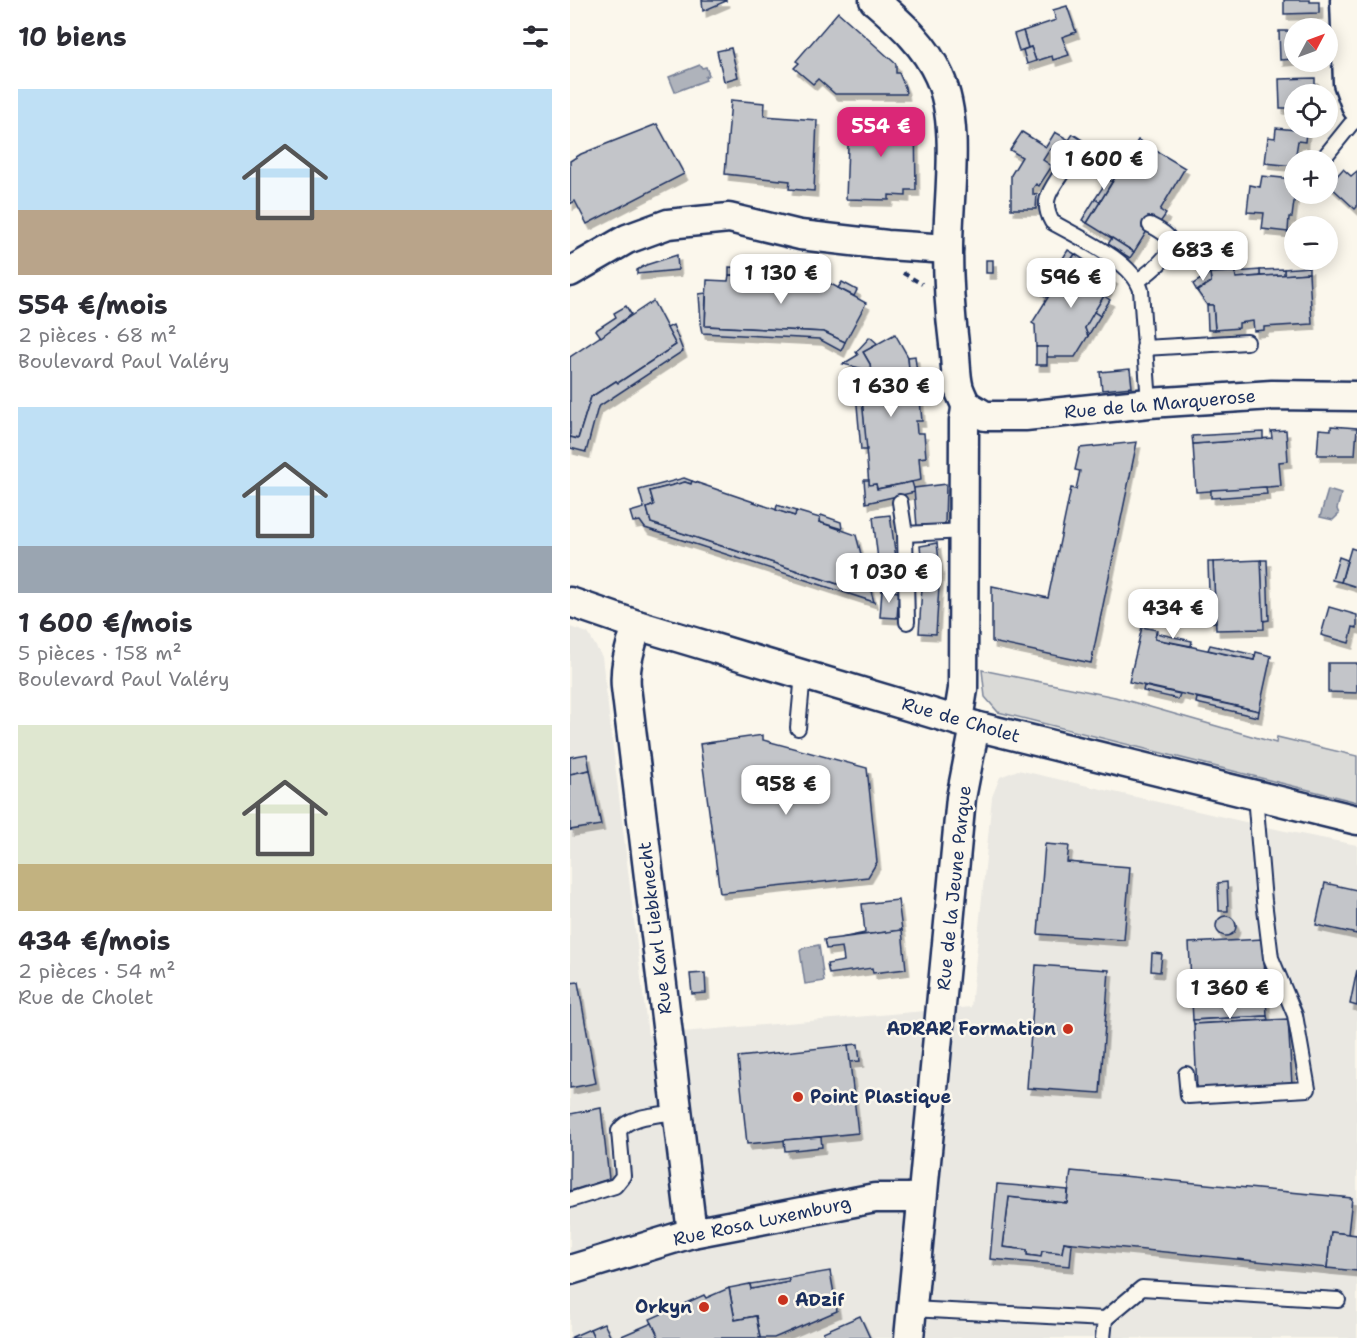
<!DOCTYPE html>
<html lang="fr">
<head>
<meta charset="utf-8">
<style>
	body { margin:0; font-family:"Shantell Sans",sans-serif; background:#f7f7f7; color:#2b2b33; height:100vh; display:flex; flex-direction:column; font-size:22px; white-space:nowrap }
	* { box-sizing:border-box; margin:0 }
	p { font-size:20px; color:#7c7c81 }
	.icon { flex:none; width:33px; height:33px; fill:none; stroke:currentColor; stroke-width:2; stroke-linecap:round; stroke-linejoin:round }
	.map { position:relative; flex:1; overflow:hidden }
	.panel { display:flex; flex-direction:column; background:#fff; width:570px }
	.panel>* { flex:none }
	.needle { width:39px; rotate:49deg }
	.buttons { position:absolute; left:714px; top:18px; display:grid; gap:12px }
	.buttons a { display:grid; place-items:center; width:54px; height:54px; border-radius:50%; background:#fff; box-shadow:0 3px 15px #0003; font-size:30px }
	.price { position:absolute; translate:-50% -51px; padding:0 14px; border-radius:12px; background:#fff; color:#222; font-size:20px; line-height:39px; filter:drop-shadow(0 2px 3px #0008) }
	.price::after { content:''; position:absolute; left:50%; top:36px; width:18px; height:14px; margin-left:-9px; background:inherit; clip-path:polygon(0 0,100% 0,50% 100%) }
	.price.on { background:#db2777; color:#fff }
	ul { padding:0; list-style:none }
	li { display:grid; align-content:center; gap:12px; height:318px; padding:0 18px }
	li span { display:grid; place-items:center; height:186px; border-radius:0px; color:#555 }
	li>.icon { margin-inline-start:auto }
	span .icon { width:108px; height:108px; fill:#fffc; stroke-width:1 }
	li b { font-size:26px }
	h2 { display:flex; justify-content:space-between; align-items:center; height:72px; padding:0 18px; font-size:26px }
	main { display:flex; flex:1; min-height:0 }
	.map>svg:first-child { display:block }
	.built { fill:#eae8e2 }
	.green { fill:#dadad7; stroke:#7a849a; stroke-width:1.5 }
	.water { fill:#afb3bb; stroke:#747e96; stroke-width:1.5 }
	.building { fill:#c3c5c9; stroke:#1b2f5e; stroke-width:1.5; filter:url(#shadow) }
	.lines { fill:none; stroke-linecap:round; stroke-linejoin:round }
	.service-casing { stroke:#1b2f5e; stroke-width:18 }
	.minor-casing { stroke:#1b2f5e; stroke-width:33 }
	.path { stroke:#1b2f5e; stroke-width:4; stroke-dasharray:6 4.5; stroke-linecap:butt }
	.service { stroke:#fbf7ec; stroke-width:14 }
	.minor { stroke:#fbf7ec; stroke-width:28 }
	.poi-dot { fill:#c8321e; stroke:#fbf7ec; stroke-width:2 }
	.labels { text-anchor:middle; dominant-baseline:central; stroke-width:5; stroke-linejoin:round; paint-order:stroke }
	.street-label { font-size:18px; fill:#1b2f5e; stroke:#fbf7ec }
	.poi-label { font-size:18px; font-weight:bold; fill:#1b2f5e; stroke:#fbf7ec; text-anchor:end }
</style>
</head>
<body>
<main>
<section class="panel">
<h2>10 biens<svg class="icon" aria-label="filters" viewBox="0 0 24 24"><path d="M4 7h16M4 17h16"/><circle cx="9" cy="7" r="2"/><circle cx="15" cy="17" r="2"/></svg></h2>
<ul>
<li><span style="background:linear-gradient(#bfe0f5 65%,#b9a48a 0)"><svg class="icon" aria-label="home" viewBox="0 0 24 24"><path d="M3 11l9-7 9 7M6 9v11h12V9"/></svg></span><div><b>554 €/mois</b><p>2 pièces · 68 m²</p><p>Boulevard Paul Valéry</p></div></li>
<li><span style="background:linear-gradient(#bfe0f5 75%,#9aa5b1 0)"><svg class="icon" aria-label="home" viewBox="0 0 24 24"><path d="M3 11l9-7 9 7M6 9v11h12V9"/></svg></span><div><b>1 600 €/mois</b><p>5 pièces · 158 m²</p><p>Boulevard Paul Valéry</p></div></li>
<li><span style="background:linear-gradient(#dfe7d0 75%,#c2b280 0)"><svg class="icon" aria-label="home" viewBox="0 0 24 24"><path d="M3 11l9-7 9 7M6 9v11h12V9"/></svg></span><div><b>434 €/mois</b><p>2 pièces · 54 m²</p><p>Rue de Cholet</p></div></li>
</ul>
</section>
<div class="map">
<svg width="787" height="1338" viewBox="0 0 787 1338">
	<defs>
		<filter id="shadow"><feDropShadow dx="3.5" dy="6" stdDeviation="0" flood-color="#0004"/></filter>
	</defs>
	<rect width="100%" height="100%" fill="#fbf7ec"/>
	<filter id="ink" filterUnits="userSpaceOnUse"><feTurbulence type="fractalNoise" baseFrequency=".0167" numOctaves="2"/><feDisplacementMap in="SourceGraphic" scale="12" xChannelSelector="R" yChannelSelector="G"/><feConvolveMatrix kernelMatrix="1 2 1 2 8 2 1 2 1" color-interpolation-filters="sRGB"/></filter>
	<g filter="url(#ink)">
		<path class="built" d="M0,627L18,633L32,657L78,1035L401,1007L422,797L430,777L448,770L715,831L787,845V1338H0Z"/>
		<path class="green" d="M412,670L545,697L706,743L707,737L787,756V802L428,712L415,697Z"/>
		<g class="water">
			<path d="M130,65L132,68L136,67L139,75L135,77L136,80L105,92L99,77Z"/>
			<path d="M758,490L771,494L767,509L769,514L763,520L750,517Z"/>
			<path d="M249,945L254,981L235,984L230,951L233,948Z"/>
		</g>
		<g class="building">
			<path d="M132,0H156V1L133,11Z"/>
			<path d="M714,0H740V2H749V13L714,14Z"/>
			<path d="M497,6L506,32L492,37L499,55L483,60L482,56L466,61L461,47L458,48L453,31L486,20L483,10Z"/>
			<path d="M268,12L326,64V73H329L335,87L336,94H265L248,79L243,84L224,68L229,63L226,61Z"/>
			<path d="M453,31L458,48L449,51L444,34Z"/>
			<path d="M709,31H724V59L710,60Z"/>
			<path d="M461,47L466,61L457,64L453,50Z"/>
			<path d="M161,48L168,77L154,81L147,51Z"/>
			<path d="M745,78V89H740V94H724V108H710L709,79Z"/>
			<path d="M161,100L195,103L194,116L247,120L244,191L219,189L220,181L155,174Z"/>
			<path d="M279,118L345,119L346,190H336V196L319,195V200L276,199Z"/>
			<path d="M87,124L114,174L17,224L5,201L0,204V161L11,154Z"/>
			<path d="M706,128L736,131L735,142L728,141L724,166L695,163L698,137L705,138Z"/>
			<path d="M452,132L476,147L485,132L499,140L503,134L523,147L507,172L497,166L500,161L480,149L473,160L482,166L469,186L466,184L463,188V195L467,194L466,209H441V175L452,157L440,150Z"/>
			<path d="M568,140L615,168L590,210L596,214L589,224L578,217L572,228L577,231L564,252L517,223Z"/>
			<path d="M551,158L555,161L542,182L538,179Z"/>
			<path d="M773,169L781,176L787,171V207L785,209L759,185Z"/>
			<path d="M692,176L723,179L721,189H724L725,194L722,217H719L718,232L692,229L694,213L677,212L680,185L690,187Z"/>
			<path d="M538,179L542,182L530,202L525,199Z"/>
			<path d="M525,199L530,202L517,223L512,220Z"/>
			<path d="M542,238L564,252L560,258L538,244Z"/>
			<path d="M498,250L505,254L477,297L471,294Z"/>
			<path d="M505,254L544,279L515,328L518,336L505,357H477V347H466L465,325L462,323Z"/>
			<path d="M107,255L108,270L67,274V270L76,265Z"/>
			<rect x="416" y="260" width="7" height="13"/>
			<path d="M159,267L185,269L184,276L159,275Z"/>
			<path d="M739,267V273L714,275V269Z"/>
			<path d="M185,269H197L196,277L216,278V282L261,284L296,303L275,342L254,332L135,326L137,280L158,281L159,275L184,276Z"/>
			<path d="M714,269V275L690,276V270Z"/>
			<path d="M690,270V276L666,278L665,272Z"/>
			<path d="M665,272L666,278L739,273L742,324L694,327V330L684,331L683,321L669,323V328L645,330L643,305H637L627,291L641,282L640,273Z"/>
			<path d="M640,273L641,282L627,291L623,284Z"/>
			<path d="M272,282L287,290L284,296L268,288Z"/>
			<path d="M136,293L135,326L254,332L275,342L271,351L249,339L132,333L130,323H131L129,294Z"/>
			<path d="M534,296L540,300L530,316L524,312Z"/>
			<path d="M83,301L106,345L48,383L46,381L21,397L8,439L0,437V357Z"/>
			<path d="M637,305H643L645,330H638Z"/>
			<path d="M56,306L61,314L31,337L26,330L46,317L44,313Z"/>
			<path d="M524,312L530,316L518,336L515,328Z"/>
			<path d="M103,325L113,351L28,407L16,452L0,448V437L8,439L21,397L46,381L48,383L106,345L97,328Z"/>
			<path d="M325,334L338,357L342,399L350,400L352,421H346L347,433H354L356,457L349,458L351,480L307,489L306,484L299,485L292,400H296L294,374L301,373L300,364L293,352Z"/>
			<path d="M300,337L308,344L293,352L300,364L301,373L294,374V369L273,364L288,355L286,352Z"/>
			<rect x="466" y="347" width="11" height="18"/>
			<path d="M345,356L348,382H340L338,357Z"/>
			<path d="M560,369L562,387L532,390L530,372Z"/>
			<path d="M296,393V400H292L297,450H291L286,394Z"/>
			<path d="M761,426L787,428L785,455H747L749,429L761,430Z"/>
			<path d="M716,430L718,461L709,462L711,486L626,492L623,444L702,438L701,431Z"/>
			<path d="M693,432V439L623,444L622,436Z"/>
			<path d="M567,442L521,663L422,642V586L478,598L501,488L506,489L510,471L505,470L510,448Z"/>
			<path d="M114,478L122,481L121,484L115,482L80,491L84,505L77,508L81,523L268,584L270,581L293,588L288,571L296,573L304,602L75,528L70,521L63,522L60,512L74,508L69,490Z"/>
			<path d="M294,480H299V485L306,484L307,489L342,482L345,492L296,503Z"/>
			<path d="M122,481L225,516L226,511L250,518L249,522L286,535L296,573L288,571L293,588L270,581L268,584L81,523L77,508L84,505L80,491L115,482L121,484Z"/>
			<path d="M376,484L375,524L347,527L344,488Z"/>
			<path d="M696,487L697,494L641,498V490Z"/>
			<path d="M207,505L226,511L225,516L206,510Z"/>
			<path d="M251,515L271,522L272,529L249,522Z"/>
			<path d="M320,515L326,558L308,560L303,517Z"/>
			<path d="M367,543L370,570L353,572L350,546Z"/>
			<path d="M781,548L787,550V587L771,582Z"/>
			<path d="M769,557L777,560L771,582L762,580Z"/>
			<path d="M691,560H697L699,620L693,621Z"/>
			<path d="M691,560L694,629L646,630L643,562Z"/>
			<path d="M638,562H643L646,622H640Z"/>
			<path d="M370,570L366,634L349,633L353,572Z"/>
			<path d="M327,571L329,592L312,590L310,573Z"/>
			<path d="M312,590L329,592L327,618L310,617Z"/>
			<path d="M759,607L787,615V628L783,627L779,643L751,635Z"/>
			<path d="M572,627L587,630L585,639L684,660L686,652L701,656L689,711L559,682Z"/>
			<path d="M586,633L622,641L621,646L585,639Z"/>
			<path d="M640,645L685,655L684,660L638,650Z"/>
			<path d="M758,663H787V693L758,692Z"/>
			<path d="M574,686L610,694L608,699L573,691Z"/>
			<path d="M627,698L689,711L688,717L626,703Z"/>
			<path d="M193,735V740L297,768L307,862L298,877L150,893L130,744Z"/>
			<path d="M17,754L20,770L0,774V757Z"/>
			<path d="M20,770L31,825L0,830V774Z"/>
			<path d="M475,844L499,846L497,862L560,867L554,940L468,934Z"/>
			<path d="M657,882L658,911H649L648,883Z"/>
			<path d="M755,883L787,890V934L746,925Z"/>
			<path d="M328,900L332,930L271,938L295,933L292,904Z"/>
			<circle cx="656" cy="926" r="10"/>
			<path d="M332,930L336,969L303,973L302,968L259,974L257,964L274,961L272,947L256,949L254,940Z"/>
			<path d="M693,939L697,1016L623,1020L619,943Z"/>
			<path d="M582,953L592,954L590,972L581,971Z"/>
			<path d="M466,965L539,970L530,1093L457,1088Z"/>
			<path d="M787,970V1006L780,1004Z"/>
			<path d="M135,973L136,993L122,994L120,974Z"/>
			<path d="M8,982L26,1083L0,1088V983Z"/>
			<path d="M697,1016L698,1020L624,1024L623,1020Z"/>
			<path d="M718,1019L722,1085L627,1090L624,1024Z"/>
			<path d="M288,1044L290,1061L280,1062L278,1045Z"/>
			<path d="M278,1045L288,1133L177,1144L168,1057Z"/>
			<path d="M31,1108L39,1179L0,1191V1114Z"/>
			<path d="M251,1137L252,1147L215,1151L214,1140Z"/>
			<path d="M501,1171L782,1198L778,1234L761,1232L757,1268L494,1242L492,1253L472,1251L471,1257L457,1255V1250L433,1247L439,1197L497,1203Z"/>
			<path d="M427,1184L498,1190L497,1203L439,1197L433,1247L457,1250V1255L471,1257L472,1251L492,1253L494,1242L502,1244L500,1266L420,1259Z"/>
			<path d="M761,1232L787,1235V1271L757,1268Z"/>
			<path d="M260,1271L267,1311L204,1338H190L186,1316L165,1320L159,1288L180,1284L181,1289L219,1282L218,1278Z"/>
			<path d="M218,1278L219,1282L181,1289L180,1284Z"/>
			<path d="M159,1288L165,1320L186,1316L190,1338H89L80,1319L134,1295L136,1298Z"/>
			<path d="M290,1316L300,1338H256L253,1332Z"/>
			<path d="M34,1323L41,1338H24L20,1329Z"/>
			<path d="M82,1323L89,1338H47Z"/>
			<path d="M20,1329L24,1338H1L2,1337Z"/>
		</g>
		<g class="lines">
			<defs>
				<g id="service">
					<path d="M752,160L781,124L787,120"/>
					<path d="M493,171C481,190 470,200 482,222C509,238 562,260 571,290L579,403"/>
					<path d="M568,281C579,272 610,252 597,236C592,231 586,228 580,225"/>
					<path d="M574,348L677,342"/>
					<path d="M330,502L335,534L337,622"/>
					<path d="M335,534L395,531"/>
					<path d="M228,728L233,674"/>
					<path d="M616,1074L618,1096L738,1089L725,1015L701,958L694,901L685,796"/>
					<path d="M0,1200L45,1186L53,1176L49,1131C59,1115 90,1115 107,1112"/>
					<path d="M341,1309L535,1319L533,1338"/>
					<path d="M535,1319L572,1288L768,1300"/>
				</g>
				<g id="minor">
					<path d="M304,0C329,22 355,44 369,76C391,124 378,196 378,248C378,280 380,312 384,344C386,358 385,376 389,389C395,405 398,402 394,420L393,689L388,720"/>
					<path d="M775,0L778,83L787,108"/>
					<path d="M0,272L57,239L98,224L159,218L230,235L317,245L378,249"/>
					<path d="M397,405L415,416H455L579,403L702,395L787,396"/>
					<path d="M0,602L67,625L405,726L787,820"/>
					<path d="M67,625C61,646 54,664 56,687L122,1233"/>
					<path d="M0,1270L122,1233L305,1198H352"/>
					<path d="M339,1338L391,798L405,726"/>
				</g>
			</defs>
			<use href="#service" class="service-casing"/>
			<use href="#minor" class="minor-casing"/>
			<path class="path" d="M333,273L352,284"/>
			<use href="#service" class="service"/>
			<use href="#minor" class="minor"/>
		</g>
	</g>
	<g class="poi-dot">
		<circle cx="498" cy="1029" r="6"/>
		<circle cx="228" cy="1097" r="6"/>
		<circle cx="213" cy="1300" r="6"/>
		<circle cx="134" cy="1307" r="6"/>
	</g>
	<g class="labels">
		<g class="street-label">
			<text transform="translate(590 404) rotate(-5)">Rue de la Marquerose</text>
			<text transform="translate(391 720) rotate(16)">Rue de Cholet</text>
			<text transform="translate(384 888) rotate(-84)">Rue de la Jeune Parque</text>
			<text transform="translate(85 928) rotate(-97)">Rue Karl Liebknecht</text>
			<text transform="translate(192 1221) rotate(-12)">Rue Rosa Luxemburg</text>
		</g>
		<g class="poi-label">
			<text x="486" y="1029">ADRAR Formation</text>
			<text x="240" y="1097" text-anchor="start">Point Plastique</text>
			<text x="225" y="1300" text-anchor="start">ADzif</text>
			<text x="122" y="1307">Orkyn</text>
		</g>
	</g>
</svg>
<div class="buttons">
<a><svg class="needle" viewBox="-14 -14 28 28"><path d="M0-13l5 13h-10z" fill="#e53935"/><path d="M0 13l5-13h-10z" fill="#7c7c81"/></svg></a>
<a><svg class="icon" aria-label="locate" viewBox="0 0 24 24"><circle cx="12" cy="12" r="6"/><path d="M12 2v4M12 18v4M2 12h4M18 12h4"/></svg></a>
<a>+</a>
<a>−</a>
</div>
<b class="price on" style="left:311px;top:158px">554 €</b>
<b class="price" style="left:534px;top:191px">1 600 €</b>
<b class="price" style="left:633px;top:282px">683 €</b>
<b class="price" style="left:211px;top:305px">1 130 €</b>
<b class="price" style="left:501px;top:309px">596 €</b>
<b class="price" style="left:321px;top:418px">1 630 €</b>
<b class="price" style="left:319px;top:604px">1 030 €</b>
<b class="price" style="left:603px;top:640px">434 €</b>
<b class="price" style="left:216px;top:816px">958 €</b>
<b class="price" style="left:660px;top:1020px">1 360 €</b>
</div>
</main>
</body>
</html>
